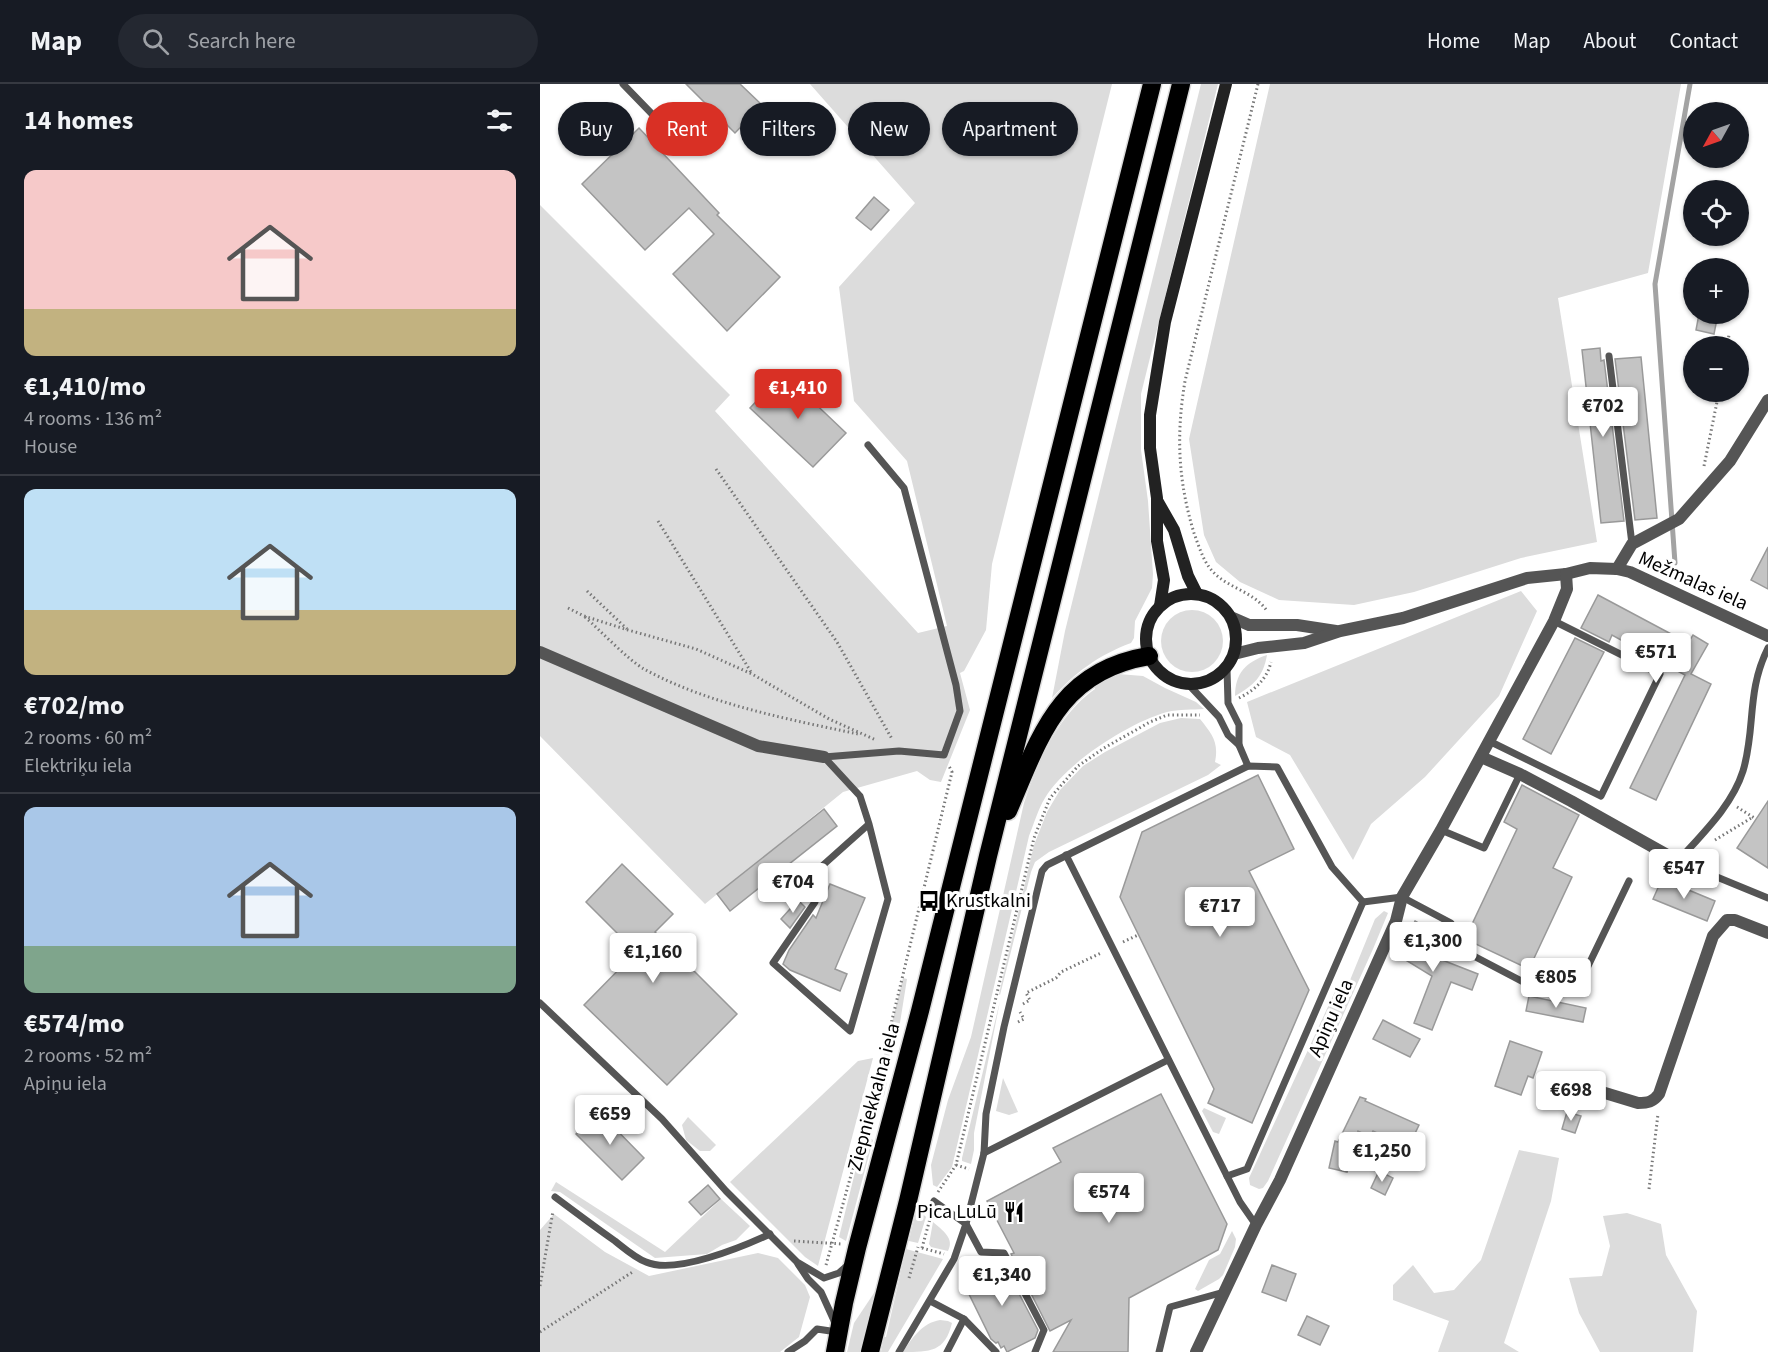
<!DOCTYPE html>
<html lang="en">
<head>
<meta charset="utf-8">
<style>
	body { margin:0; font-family:"Source Sans 3",sans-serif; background:#242831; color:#f1f3f6; height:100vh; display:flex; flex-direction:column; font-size:22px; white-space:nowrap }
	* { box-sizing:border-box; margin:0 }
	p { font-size:20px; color:#9ea1a6 }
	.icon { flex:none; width:33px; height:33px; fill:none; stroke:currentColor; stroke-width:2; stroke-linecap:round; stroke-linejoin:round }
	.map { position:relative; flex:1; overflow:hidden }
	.details { display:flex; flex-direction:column; background:#171b24; width:540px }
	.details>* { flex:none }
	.banner { position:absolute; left:18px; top:18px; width:570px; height:54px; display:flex; gap:12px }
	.needle { width:39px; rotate:230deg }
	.fabs { position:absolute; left:1143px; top:18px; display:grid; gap:12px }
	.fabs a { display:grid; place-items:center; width:66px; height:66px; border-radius:50%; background:#171b24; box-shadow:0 2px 4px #0004; font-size:30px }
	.price { position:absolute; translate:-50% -51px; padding:0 14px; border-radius:6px; background:#fff; color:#222; font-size:20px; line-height:39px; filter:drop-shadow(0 2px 3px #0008) }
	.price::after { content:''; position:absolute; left:50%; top:36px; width:18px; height:14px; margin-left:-9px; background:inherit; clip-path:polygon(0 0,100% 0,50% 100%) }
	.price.on { background:#d93025; color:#fff }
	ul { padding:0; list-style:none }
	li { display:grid; align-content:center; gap:12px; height:318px; padding:0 24px }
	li+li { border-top:2px solid #363941 }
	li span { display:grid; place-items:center; height:186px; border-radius:12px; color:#555 }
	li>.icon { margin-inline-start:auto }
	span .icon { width:108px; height:108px; fill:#fffc; stroke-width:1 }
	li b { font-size:26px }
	h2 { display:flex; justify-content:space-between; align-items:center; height:72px; padding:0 24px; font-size:26px }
	.tag { padding:0 21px; border-radius:27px; background:#171b24; box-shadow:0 2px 4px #0004; font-size:21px; line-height:54px }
	.tag.on { background:#d93025; color:#fff }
	header { display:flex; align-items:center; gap:36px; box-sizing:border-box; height:84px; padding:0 30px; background:#171b24; border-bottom:2px solid #363941 }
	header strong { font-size:28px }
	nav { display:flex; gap:33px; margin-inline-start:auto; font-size:21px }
	.search { width:420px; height:54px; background:#242831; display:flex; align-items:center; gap:15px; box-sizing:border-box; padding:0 21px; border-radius:33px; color:#9ea1a6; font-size:22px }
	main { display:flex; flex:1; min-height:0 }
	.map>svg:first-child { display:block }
	.green { fill:#dcdcdc }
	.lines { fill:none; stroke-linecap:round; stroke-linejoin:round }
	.stream { stroke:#a3a3a3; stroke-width:5 }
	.building { fill:#c4c4c4; stroke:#999; stroke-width:1.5 }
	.highway-casing { stroke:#dbdbdb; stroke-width:21 }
	.path { stroke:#777; stroke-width:3; stroke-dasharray:1.5 3; stroke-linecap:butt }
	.lane { stroke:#555; stroke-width:7 }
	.street { stroke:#555; stroke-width:12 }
	.secondary { stroke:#222; stroke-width:12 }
	.highway { stroke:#000; stroke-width:18 }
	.labels { text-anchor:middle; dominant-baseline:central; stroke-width:6; stroke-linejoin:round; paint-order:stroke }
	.street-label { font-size:20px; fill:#000; stroke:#fff }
	.poi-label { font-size:20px; fill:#000; stroke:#fff; text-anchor:start }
</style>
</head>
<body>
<header>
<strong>Map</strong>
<div class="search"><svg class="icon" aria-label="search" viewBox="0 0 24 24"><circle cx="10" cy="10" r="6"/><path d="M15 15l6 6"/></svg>Search here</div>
<nav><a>Home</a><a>Map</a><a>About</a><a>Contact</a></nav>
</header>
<main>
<section class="details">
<h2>14 homes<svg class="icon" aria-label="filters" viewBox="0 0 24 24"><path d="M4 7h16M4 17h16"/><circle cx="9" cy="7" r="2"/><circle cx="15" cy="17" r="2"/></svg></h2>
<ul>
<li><span style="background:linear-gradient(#f6c9c9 75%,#c2b280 0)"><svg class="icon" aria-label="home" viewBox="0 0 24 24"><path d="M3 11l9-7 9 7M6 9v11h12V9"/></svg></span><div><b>€1,410/mo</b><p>4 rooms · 136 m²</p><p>House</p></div></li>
<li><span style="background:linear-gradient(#bfe0f5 65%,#c2b280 0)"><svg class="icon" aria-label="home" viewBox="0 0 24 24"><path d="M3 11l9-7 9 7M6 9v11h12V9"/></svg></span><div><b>€702/mo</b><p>2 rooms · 60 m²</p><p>Elektriķu iela</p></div></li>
<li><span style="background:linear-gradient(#a9c7e8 75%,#7fa58c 0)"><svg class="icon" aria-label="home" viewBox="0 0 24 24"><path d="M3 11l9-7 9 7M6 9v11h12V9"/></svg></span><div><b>€574/mo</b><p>2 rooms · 52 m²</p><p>Apiņu iela</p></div></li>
</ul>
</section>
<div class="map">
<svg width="1228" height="1268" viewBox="0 0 1228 1268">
	<rect width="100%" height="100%" fill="#fff"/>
	<g class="green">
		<path d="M270,0H572L452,480L446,546L424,587L420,589L430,626L401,698L390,696L377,687L303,708L165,820L0,652V121L190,311L175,327L378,549L407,542L367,377L314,317L299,203L375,119Z"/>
		<path d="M661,0H678L601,310V366L608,417L613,490L612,504L595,537L594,554L591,559C558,571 535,589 512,614L525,547Z"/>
		<path d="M730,0H1141L1108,189L1018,214L1057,458L981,474L874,508L814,521L739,516L700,498L676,478L664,451L649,355Z"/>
		<path d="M981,507L997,527L959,612L885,693L831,740L813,776L750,671L716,653L707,618Z"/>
		<circle cx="652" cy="557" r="31"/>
		<path d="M727,571C723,593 714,601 695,612C695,589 706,578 727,571Z"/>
		<path d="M578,590L603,592L625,604L656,618L664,625C653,626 639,625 627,628C588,639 526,679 505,714C498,725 494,740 489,752L412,1083L397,1103L393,1101L391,1081L408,1016L431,953L484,719C498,677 518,631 555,605L554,600Z"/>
		<path d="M641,634L660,635C672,650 679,658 675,678L681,681L668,691L509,768L495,778L491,788L460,911L459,910L494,761L507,728L520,706L543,682L565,668L620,639Z"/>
		<path d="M844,827L848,829L833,865L728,1097L723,1104L719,1105L710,1101L709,1094L797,903L806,906L835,835Z"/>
		<path d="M363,894L367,895L359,945L356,947L344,992L348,993L344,1012L337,1017L328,1053L333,1056L306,1157L299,1153Z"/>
		<path d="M460,917L434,1049V1066L431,1080L422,1077V1074Z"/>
		<path d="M333,974L278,1182L265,1173L190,1098L318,977Z"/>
		<path d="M463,994L478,1028L469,1031L456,1027Z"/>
		<path d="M664,1024L686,1034L679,1050L673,1048L662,1027Z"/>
		<path d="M148,1033L176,1061L170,1067H160L146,1056L142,1041Z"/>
		<path d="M979,1066L1019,1074L1011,1117L964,1259L979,1268H898L909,1237L853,1216V1201L873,1181L894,1209L914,1206L941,1176Z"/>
		<path d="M16,1098L125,1168L181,1115L210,1142L196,1156L182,1161L167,1170L115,1174L20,1108L11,1107Z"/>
		<path d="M377,1124L386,1133L378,1159L369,1157V1156Z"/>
		<path d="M1087,1129L1121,1140L1126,1171L1157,1227L1153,1268H1060L1039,1229L1029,1194L1062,1192L1070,1162L1063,1132Z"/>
		<path d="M14,1130L65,1168L109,1192L218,1169L238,1174L265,1201L270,1213L259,1253L240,1268H0V1146Z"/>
		<path d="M393,1138C402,1146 415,1154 408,1167L391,1163L389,1160Z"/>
		<path d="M692,1147L696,1155L695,1163L683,1191L679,1195L658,1207L655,1205L669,1176L680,1170Z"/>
		<path d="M366,1165L403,1175L348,1268H341L344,1253H346Z"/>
		<path d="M336,1206L321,1268H307L314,1239Z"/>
		<path d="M400,1236L408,1237L412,1239C405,1268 390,1268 363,1268C372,1254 382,1239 400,1236Z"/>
	</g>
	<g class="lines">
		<path class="stream" d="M1135,479L1115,200L1150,0"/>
	</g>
	<g class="building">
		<path d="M146,0H200L222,21L195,49Z"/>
		<path d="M99,44L179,129L177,131L240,193L187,247L133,190L174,150L149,124L105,166L42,100Z"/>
		<path d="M334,113L349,126L331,146L316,134Z"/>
		<path d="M1159,230H1178L1174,250L1156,246Z"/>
		<path d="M1060,264L1061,277L1064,276L1084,437L1061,439L1042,266Z"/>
		<path d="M1101,273L1117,434L1095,436L1075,275Z"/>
		<path d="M243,289L306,349L273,383L210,324Z"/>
		<path d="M1228,463V505L1211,496Z"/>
		<path d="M1058,511L1148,559L1153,551L1168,560L1151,590L1171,600L1116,716L1090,704L1145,591L1072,551L1069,558L1041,544Z"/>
		<path d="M1035,554L1064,568L1011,670L983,655Z"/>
		<path d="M718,691L754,765L709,787L769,906L712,1039L668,1019L674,1005L580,813L602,748Z"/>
		<path d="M982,701L1039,731L1013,784L1032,793L989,885L925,855L977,745L964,738Z"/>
		<path d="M1228,717V784L1197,764Z"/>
		<path d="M284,725L297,742L190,827L177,810Z"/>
		<path d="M82,780L133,830L115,848L197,930L127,1001L44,921L96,868L46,818Z"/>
		<path d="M1122,795L1175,817L1167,837L1113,815Z"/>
		<path d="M290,800L325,814L295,885L307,890L300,907L250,886L243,880L249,866L273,831L276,834Z"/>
		<path d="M258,816L265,823L250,844L241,835Z"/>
		<path d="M875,837L900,852L892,872L938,890L932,906L911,898L892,946L874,939L892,892L859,872Z"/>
		<path d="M989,912L1046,924L1043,938L986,927Z"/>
		<path d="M843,936L880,955L870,973L833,955Z"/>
		<path d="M970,957L1002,968L993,994L988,992L981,1011L955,1002Z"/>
		<path d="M621,1010L687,1140L678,1166L589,1214L588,1268H513L531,1236L510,1247L471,1170L474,1169L447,1117L521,1078L513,1064Z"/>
		<path d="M820,1013L826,1015L825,1017L879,1041L868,1064L833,1047L830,1053L818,1047L807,1088L789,1084L795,1057L798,1058Z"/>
		<path d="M58,1027L104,1074L82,1096L36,1050Z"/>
		<path d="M1027,1028L1041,1032L1035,1049L1022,1045Z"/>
		<path d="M839,1087L853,1094L845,1111L831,1104Z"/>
		<path d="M168,1101L180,1115L161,1131L149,1118Z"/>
		<path d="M461,1175L498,1246L495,1254L467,1268L464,1262L461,1264L458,1258L456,1259L451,1255L427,1206L438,1201L432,1190Z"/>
		<path d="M732,1181L756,1190L746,1217L722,1208Z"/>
		<path d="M767,1232L789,1242L780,1261L758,1251Z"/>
	</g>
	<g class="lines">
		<defs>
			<g id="highway">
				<path d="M468,727C500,653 518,587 609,572"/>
				<path d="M295,1268L304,1219L317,1164L380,927L612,0"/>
				<path d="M330,1268L368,1117L448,772L641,0"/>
			</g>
		</defs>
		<use href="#highway" class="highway-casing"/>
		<g class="path">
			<path d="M718,0L645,297C636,351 638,397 654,449C658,460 662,473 669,483C684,504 713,506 727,527"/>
			<path d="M1187,262L1189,251"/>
			<path d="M1164,382L1179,308"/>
			<path d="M176,385L297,558L352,655"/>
			<path d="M118,437L211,588"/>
			<path d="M47,507L87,545"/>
			<path d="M28,524L44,532L88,546L156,565L212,590L289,635L336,656"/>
			<path d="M45,533C61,547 87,575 104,585C168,620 247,635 318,650"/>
			<path d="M699,614C715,606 727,595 731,578"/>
			<path d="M1197,723L1216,735"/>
			<path d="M1175,756L1213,733"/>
			<path d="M583,858L598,851"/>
			<path d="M483,920L490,916L486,909L516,894L521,888L561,869"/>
			<path d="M478,938L484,935L480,928"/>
			<path d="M416,1081L429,1085"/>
			<path d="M1109,1105L1118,1030"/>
			<path d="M398,1108L416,1081L494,754L510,714L538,682L564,664L610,638L627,631H660"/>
			<path d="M254,1157L302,1160"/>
			<path d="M382,1164L391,1131"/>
			<path d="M382,1164L404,1170"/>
			<path d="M286,1181L338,994L412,688L409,682"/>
			<path d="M369,1194L378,1163"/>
			<path d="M0,1202L13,1127"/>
			<path d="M0,1248L94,1187"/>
		</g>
		<g class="lane">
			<path d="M83,0L144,63"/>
			<path d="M1069,272L1092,460"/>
			<path d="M1228,564C1206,608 1216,644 1203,687C1192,722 1162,750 1138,777L1228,814"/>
			<path d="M687,585L688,619L699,641V661L708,682"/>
			<path d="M649,601L679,633L688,651L699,661"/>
			<path d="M949,657L1061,712L1120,590L1014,537"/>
			<path d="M284,673L320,712L329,740L272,791L275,818L233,879L310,947L348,815L329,740"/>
			<path d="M284,673L359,667L404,671L420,627L416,601L364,404L328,361"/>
			<path d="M901,746L944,764L980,690"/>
			<path d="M526,771L700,1118L716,1141"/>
			<path d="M0,919L122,1035L186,1107L257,1178L284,1194L299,1189L307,1182"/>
			<path d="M444,1069L628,976"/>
			<path d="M687,1092L707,1085L823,818"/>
			<path d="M15,1113C35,1128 55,1143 75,1157C84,1164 95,1174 106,1178C135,1191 202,1163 230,1150"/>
			<path d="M394,1117L426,1140L441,1168L464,1169L504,1246L495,1268"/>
			<path d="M258,1180L268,1195L281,1208L296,1241"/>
			<path d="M390,1217L424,1235L456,1268"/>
			<path d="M248,1268L265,1257L277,1245L297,1248"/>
			<path d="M359,1268L414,1175L426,1140L444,1069L446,1030L464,943L502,787L507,781L708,682L737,683L792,783L823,818L862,813L911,839L907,858L987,900L1036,907L1089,797"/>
			<path d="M407,1268L424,1235"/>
			<path d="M619,1268L630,1223L684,1208"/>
		</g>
		<g class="street">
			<path d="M1077,485L1092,460L1139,435L1190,377L1228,316"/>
			<path d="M693,534L709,541H757L796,547"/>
			<path d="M0,568L218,662L284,673"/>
			<path d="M694,570L718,564L764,559L800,547L863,534L987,494L1026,490L1050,484L1077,485L1090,488L1228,552"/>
			<path d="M941,673L980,690L1031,717L1138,777"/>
			<path d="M1032,999L1098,1019C1108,1019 1113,1018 1119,1010L1173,852L1187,836H1195L1228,849"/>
			<path d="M656,1268L716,1141L740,1096L856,837L862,813L901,746L1014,537L1027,505L1026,490"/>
		</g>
		<g class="secondary">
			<path d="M618,418L634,446L648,492L657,510"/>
			<circle cx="651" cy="555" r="45"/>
			<path d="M620,522L624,496L617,457V414L610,364V331L625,238L686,0"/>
		</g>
		<use href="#highway" class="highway"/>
	</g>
	<defs>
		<symbol id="bus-bare" viewBox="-9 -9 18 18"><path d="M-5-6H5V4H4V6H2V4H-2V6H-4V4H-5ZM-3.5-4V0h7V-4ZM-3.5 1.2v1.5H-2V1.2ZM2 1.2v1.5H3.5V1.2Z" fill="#000" stroke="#fff" stroke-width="2.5" paint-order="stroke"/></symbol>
		<symbol id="restaurant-bare" viewBox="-9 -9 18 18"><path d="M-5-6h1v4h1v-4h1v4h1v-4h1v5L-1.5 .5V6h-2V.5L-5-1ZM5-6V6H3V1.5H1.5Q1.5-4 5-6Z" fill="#000" stroke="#fff" stroke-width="2.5" paint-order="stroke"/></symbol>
	</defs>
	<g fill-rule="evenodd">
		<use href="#bus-bare" x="374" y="802" width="30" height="30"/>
		<use href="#restaurant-bare" x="459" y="1113" width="30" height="30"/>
	</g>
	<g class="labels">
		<g class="street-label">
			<text transform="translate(1153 497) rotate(24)">Mežmalas iela</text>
			<text transform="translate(791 934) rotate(-66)">Apiņu iela</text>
			<text transform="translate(334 1013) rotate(-75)">Ziepniekkalna iela</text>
		</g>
		<g class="poi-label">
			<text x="406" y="817">Krustkalni</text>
			<text x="457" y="1128" text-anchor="end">Pica LuLū</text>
		</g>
	</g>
</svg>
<div class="fabs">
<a><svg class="needle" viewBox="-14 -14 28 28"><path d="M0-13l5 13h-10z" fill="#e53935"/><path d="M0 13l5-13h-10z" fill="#9ea1a6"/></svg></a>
<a><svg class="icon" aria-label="locate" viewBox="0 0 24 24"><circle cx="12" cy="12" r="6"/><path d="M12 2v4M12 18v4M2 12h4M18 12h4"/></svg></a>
<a>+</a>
<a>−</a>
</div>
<b class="price on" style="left:258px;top:336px">€1,410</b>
<b class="price" style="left:1063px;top:354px">€702</b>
<b class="price" style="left:1116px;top:600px">€571</b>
<b class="price" style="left:1144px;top:816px">€547</b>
<b class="price" style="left:253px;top:830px">€704</b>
<b class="price" style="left:680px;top:854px">€717</b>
<b class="price" style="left:893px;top:889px">€1,300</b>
<b class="price" style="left:113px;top:900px">€1,160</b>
<b class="price" style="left:1016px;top:925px">€805</b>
<b class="price" style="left:1031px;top:1038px">€698</b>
<b class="price" style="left:70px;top:1062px">€659</b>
<b class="price" style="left:842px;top:1099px">€1,250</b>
<b class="price" style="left:569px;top:1140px">€574</b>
<b class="price" style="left:462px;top:1223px">€1,340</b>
<div class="banner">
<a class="tag">Buy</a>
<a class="tag on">Rent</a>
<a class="tag">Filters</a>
<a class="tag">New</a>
<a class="tag">Apartment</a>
</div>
</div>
</main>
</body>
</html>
